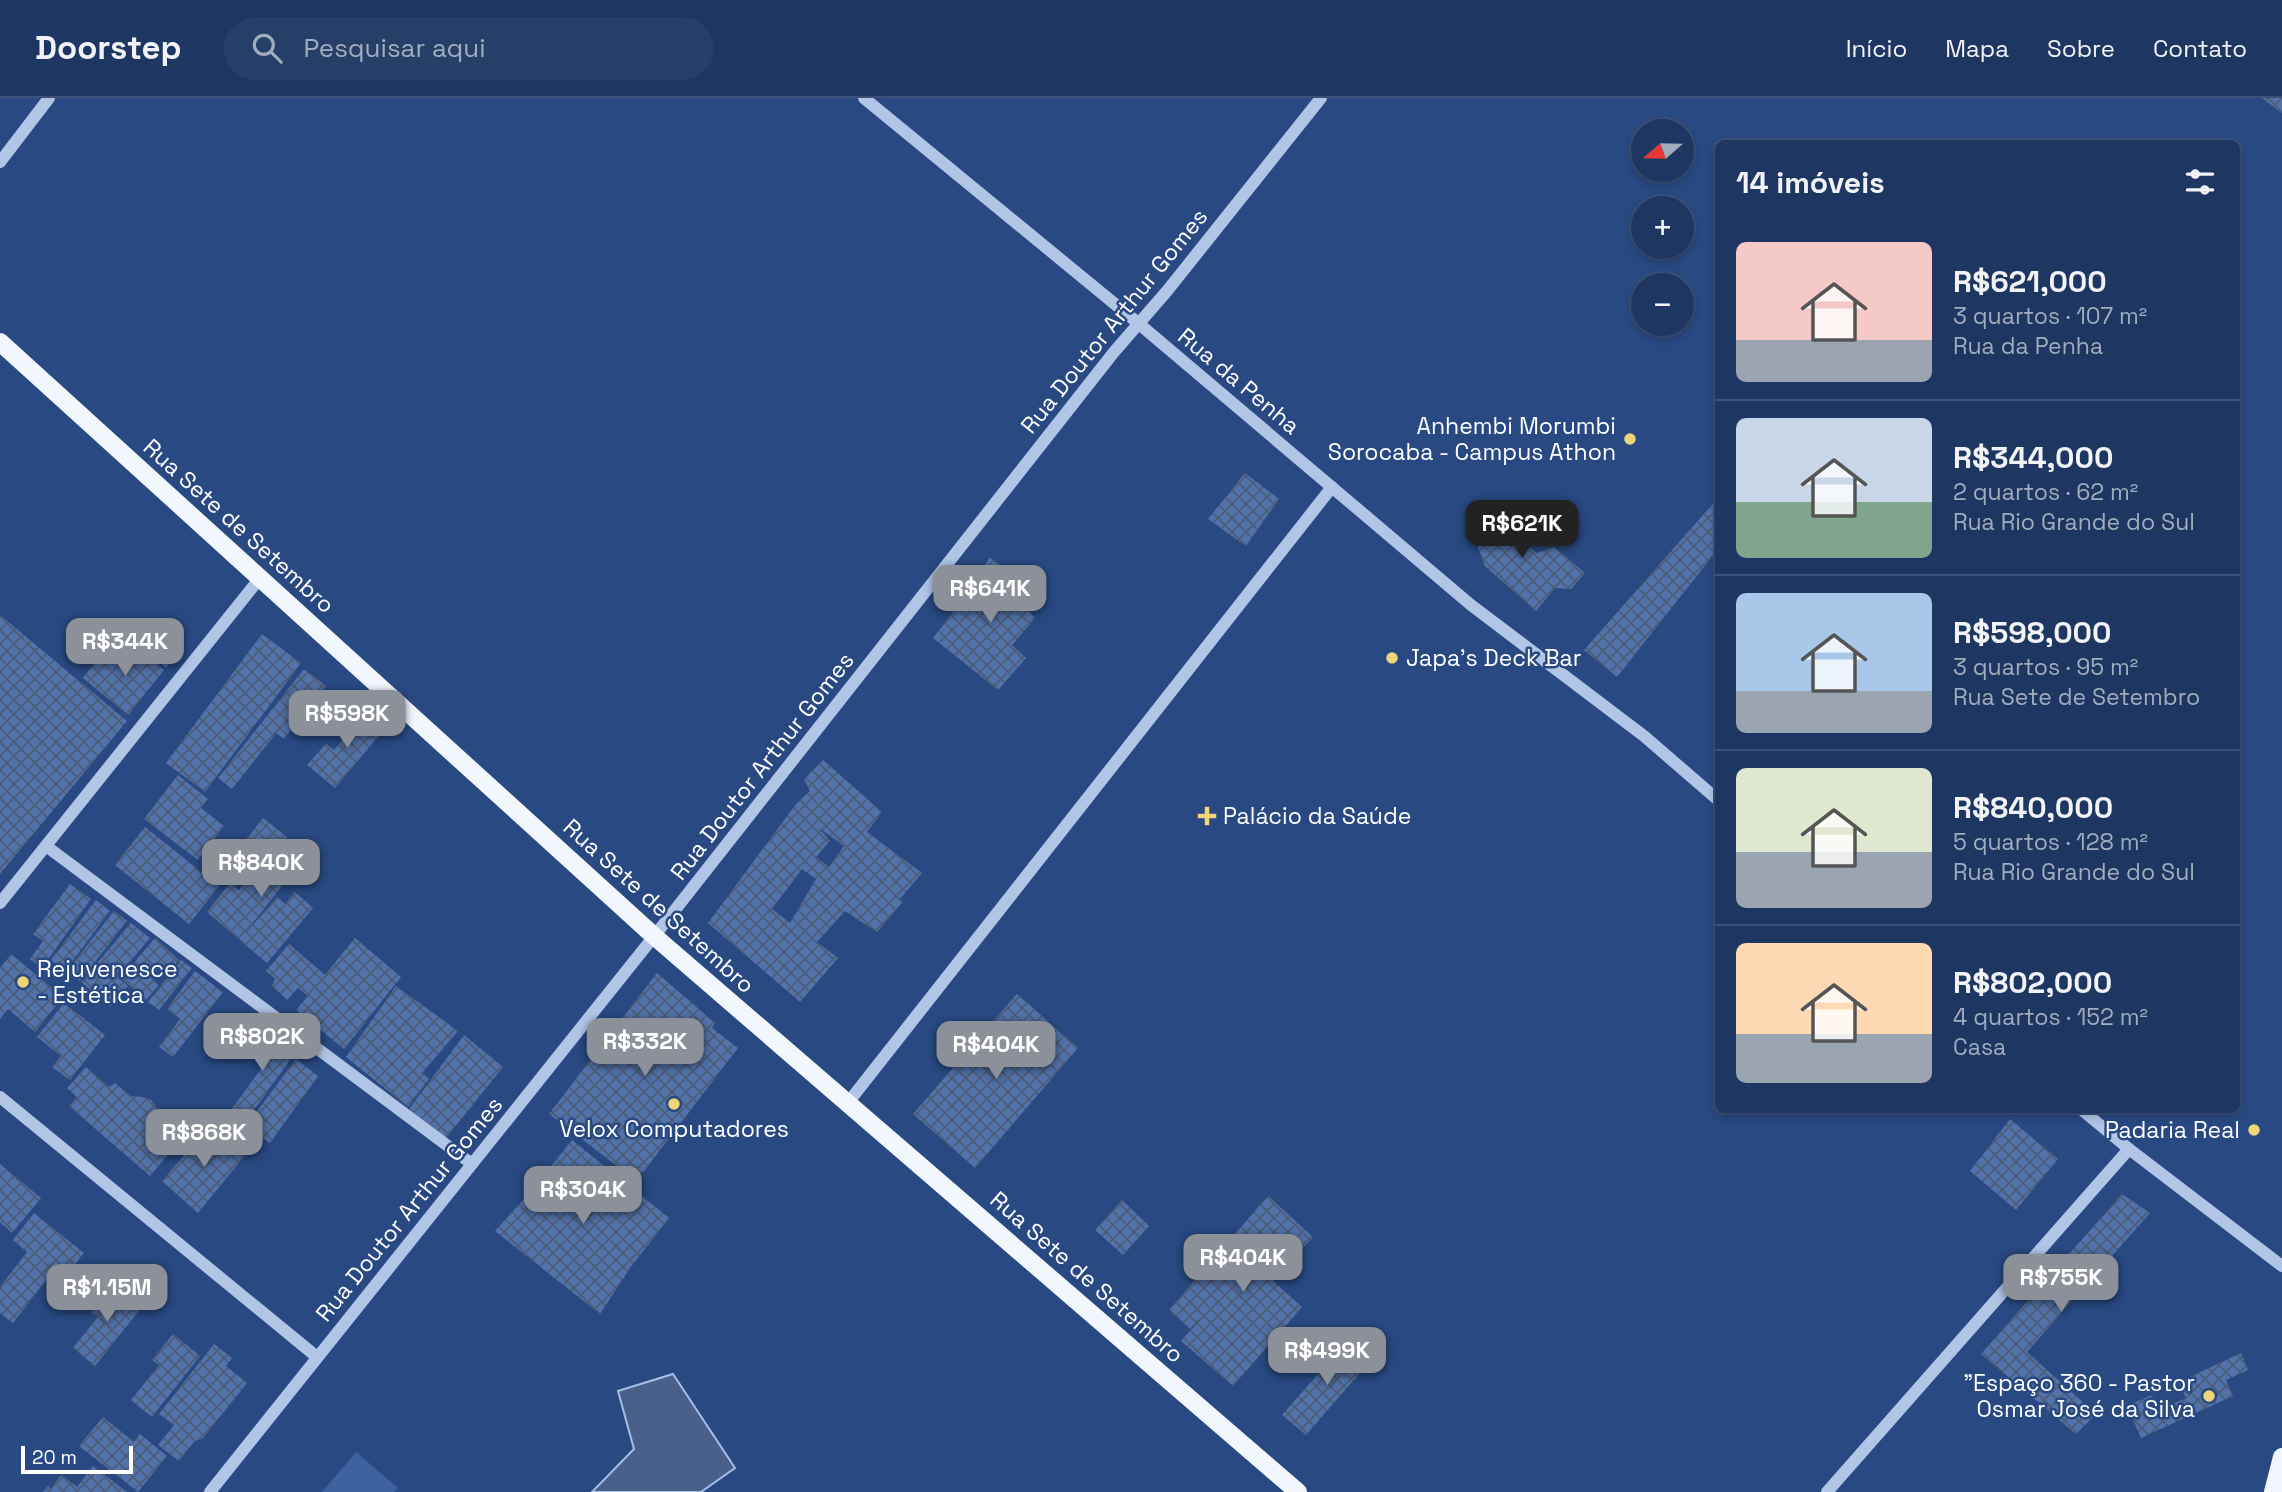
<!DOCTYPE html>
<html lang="pt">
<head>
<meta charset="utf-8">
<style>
	body { margin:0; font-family:"Space Grotesk",sans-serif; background:#263f68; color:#f1f3f6; height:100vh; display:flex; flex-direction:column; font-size:26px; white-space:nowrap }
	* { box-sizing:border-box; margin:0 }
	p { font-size:23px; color:#a1acbe }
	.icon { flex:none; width:38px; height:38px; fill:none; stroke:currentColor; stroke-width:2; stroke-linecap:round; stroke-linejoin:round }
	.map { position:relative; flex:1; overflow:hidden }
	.drawer { position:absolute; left:1715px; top:42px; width:525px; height:973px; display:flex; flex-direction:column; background:#1e3762; border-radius:10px; box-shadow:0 4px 10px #0003,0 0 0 2px #3c5177 }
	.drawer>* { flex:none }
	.needle { width:46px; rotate:250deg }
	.controls { position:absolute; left:1631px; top:21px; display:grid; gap:14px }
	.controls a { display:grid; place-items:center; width:63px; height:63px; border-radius:50%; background:#1e3762; box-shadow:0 4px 10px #0003,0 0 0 2px #3c5177; font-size:35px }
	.scale { position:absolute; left:21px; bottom:18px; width:112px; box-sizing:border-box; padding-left:7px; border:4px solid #fff; border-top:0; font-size:19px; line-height:24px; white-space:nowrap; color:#fff; -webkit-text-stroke:5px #284982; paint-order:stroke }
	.price { position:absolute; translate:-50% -60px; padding:0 16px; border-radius:14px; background:#8c9099; color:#fff; font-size:23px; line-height:46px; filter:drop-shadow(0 2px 4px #0008) }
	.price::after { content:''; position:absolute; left:50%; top:42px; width:21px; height:16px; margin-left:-10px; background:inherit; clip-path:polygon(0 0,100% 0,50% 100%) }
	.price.on { background:#222; color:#fff }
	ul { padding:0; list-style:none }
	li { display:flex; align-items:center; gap:21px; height:175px; padding:0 21px }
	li+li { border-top:2px solid #3c5177 }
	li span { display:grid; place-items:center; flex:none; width:196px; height:140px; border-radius:10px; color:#555 }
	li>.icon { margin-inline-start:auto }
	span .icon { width:84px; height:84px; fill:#fffc; stroke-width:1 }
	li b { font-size:30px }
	h2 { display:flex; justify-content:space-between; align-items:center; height:84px; padding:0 21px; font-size:30px }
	header { display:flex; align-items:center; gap:42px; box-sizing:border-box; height:98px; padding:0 35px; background:#1e3762; border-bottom:2px solid #3c5177 }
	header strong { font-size:33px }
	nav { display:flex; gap:38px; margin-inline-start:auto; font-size:24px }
	.search { width:490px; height:63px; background:#263f68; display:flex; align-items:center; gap:18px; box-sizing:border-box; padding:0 24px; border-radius:38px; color:#a1acbe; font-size:26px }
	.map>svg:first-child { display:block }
	.pitch { fill:#3d629f }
	.water { fill:#49608a; stroke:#a6bfe7; stroke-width:2 }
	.building { fill:url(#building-cross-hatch); fill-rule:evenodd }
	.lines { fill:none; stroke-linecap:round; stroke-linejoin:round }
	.minor { stroke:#b1c5e6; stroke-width:12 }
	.major { stroke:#f2f6fd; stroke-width:18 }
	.poi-dot { fill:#eed578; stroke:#284982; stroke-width:2.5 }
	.labels { text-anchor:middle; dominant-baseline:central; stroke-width:5; stroke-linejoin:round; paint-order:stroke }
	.street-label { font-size:23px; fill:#fff; stroke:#284982 }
	.poi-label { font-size:23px; fill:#fff; stroke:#284982; text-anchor:end }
</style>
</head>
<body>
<header>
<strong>Doorstep</strong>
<div class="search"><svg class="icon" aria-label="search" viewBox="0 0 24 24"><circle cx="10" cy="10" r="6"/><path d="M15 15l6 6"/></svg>Pesquisar aqui</div>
<nav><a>Início</a><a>Mapa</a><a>Sobre</a><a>Contato</a></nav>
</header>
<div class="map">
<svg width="2282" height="1394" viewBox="0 0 2282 1394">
	<defs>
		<pattern id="building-cross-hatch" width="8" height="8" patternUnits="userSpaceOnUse" patternTransform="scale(1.75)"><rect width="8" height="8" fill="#5172ab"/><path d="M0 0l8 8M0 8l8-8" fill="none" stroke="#4e5d77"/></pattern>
	</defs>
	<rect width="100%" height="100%" fill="#284982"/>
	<path class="pitch" d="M356,1354L398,1390L394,1394H322Z"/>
	<path class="water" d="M673,1276L735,1370L701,1394H592L634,1351L618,1293Z"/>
	<g class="building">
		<path d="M2262,0H2282V15Z"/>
		<path d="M1245,375L1279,401L1246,448L1208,421Z"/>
		<path d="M1718,400V451L1617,579L1584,552Z"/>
		<path d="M1496,402L1513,416L1503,427L1537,455L1554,449L1585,475L1571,491L1555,490L1536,513L1485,468L1471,431Z"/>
		<path d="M990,459L1037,497L1027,511L1035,520L1012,547L1026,560L998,592L933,540L966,497Z"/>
		<path d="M0,517L127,623L0,776Z"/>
		<path d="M140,523L178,555L166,570L127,537Z"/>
		<path d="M262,536L301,565L205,694L166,665Z"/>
		<path d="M130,544L164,572L128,617L83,580L101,557L112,567Z"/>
		<path d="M304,571L326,588L284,641L276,635L232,691L218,680Z"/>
		<path d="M368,612L387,628L335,690L307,667L326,646L334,652Z"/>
		<path d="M823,662L882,714L867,734L922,775L900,801L903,804L877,834L845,813L817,844L838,860L800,904L708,825L796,706L810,693L804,681ZM819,730L844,748L829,769L816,759L830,743ZM802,771L816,781L790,825L772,811Z"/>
		<path d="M178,677L208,701L201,710L224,728L198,762L144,721Z"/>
		<path d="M263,720L287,739L271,759L291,776L243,838L277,799L285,806L295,794L313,810L267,865L207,814L230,785L239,792L261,765L241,748Z"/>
		<path d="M145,729L219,788L189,826L115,767Z"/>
		<path d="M70,786L91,801L42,870L30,861L43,843L33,836Z"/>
		<path d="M96,802L110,813L65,873L51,862Z"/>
		<path d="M114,813L127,823L80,883L67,873Z"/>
		<path d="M131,825L150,840L117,879L128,888L110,909L81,884Z"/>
		<path d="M155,840L179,862L166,877L159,870L151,880L159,887L146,902L121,880Z"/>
		<path d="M355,840L401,879L344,951L296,912L308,898L298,890L287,902L272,888L275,881L266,873L289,846L325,877Z"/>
		<path d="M11,856L63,899L35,934L8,911L0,921V870Z"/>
		<path d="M181,862L192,870L159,912L148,904Z"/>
		<path d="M195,873L223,894L173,959L159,949L180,921L167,911Z"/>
		<path d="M657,875L715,925L712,930L738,950L644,1073L634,1081L549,1016Z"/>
		<path d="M396,888L458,933L422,975L429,981L408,1009L346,959Z"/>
		<path d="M1017,896L1078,950L975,1070L913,1016Z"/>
		<path d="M64,905L105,937L70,982L52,969L61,958L37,939Z"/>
		<path d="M261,930L295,955L244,1026L229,1015L265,965L246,950Z"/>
		<path d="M464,937L503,969L446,1040L409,1011Z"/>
		<path d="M296,961L318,978L270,1045L246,1028Z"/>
		<path d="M86,969L109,989L115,985L131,998L143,999L151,1002L156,1009L159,1016L158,1025L152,1036L171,1053L150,1078L69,1008L77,999L67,990Z"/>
		<path d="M2010,1021L2058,1061L2016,1112L1970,1073Z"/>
		<path d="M209,1028L247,1055L198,1115L162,1083Z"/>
		<path d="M572,1042L669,1120L630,1170L600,1216L495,1133L533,1091Z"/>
		<path d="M0,1066L41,1100L12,1135L0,1124Z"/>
		<path d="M2122,1096L2150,1115L2027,1254L2096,1316L2076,1336L1981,1256Z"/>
		<path d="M1268,1098L1313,1139L1273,1183L1302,1209L1233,1288L1181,1243L1207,1213L1190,1231L1169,1212Z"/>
		<path d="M1122,1102L1149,1128L1123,1157L1095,1132Z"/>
		<path d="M34,1115L84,1155L61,1185L50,1177L13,1225L0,1215V1189L27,1154L13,1142Z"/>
		<path d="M114,1186L142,1209L95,1268L73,1250L98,1219L91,1214Z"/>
		<path d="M173,1236L200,1258L152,1319L131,1302L159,1267L152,1262Z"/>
		<path d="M1349,1241L1372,1261L1306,1337L1282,1317Z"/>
		<path d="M214,1246L232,1260L226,1268L247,1285L203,1340L194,1344L179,1363L158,1347L174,1327L159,1316Z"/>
		<path d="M2241,1255L2248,1272L2226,1282L2233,1298L2141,1340L2127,1308L2152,1297L2159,1312L2186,1300L2179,1284Z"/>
		<path d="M103,1319L134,1344L140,1336L167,1358L138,1394L79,1348Z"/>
		<path d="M93,1368L127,1394H43L48,1388L51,1391L61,1377L77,1389Z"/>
	</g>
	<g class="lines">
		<g class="minor">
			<path d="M864,0L1138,225L1471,507L1644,638L1718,702"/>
			<path d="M0,64L49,0"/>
			<path d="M46,748L472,1066"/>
			<path d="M0,805L260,480"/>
			<path d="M0,999L317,1259"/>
			<path d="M847,1006L1332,389"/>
			<path d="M2082,1012L2129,1051L2282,1168"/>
			<path d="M210,1394L671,817L1114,254L1167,193L1321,0"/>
			<path d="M1827,1394L2129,1051"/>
		</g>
		<g class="major">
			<path d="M0,244L654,838L1298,1394"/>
			<path d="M2273,1394L2282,1359"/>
		</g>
	</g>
	<g class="poi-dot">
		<circle cx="1630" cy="341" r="7"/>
		<circle cx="1392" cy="560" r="7"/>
		<path d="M1203.5 707.5h7v7h7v7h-7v7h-7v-7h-7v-7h7z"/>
		<circle cx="23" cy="884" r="7"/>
		<circle cx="674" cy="1006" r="7"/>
		<circle cx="2254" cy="1032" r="7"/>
		<circle cx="2209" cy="1298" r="7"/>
	</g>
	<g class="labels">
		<g class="street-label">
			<text transform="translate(1114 223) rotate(-51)">Rua Doutor Arthur Gomes</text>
			<text transform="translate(1239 283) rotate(40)">Rua da Penha</text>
			<text transform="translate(239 428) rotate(42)">Rua Sete de Setembro</text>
			<text transform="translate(762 668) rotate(-52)">Rua Doutor Arthur Gomes</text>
			<text transform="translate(659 808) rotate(42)">Rua Sete de Setembro</text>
			<text transform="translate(409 1111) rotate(-51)">Rua Doutor Arthur Gomes</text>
			<text transform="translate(1087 1179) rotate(41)">Rua Sete de Setembro</text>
		</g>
		<g class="poi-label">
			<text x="1616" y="328">Anhembi Morumbi<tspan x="1616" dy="26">Sorocaba - Campus Athon</tspan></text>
			<text x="1406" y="560" text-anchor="start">Japa's Deck Bar</text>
			<text x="1223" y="718" text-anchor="start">Palácio da Saúde</text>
			<text x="37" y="871" text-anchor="start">Rejuvenesce<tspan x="37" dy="26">- Estética</tspan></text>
			<text x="674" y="1031" text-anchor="middle">Velox Computadores</text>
			<text x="2240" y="1032">Padaria Real</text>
			<text x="2195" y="1285">"Espaço 360 - Pastor<tspan x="2195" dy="26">Osmar José da Silva</tspan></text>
		</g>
	</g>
</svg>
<div class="controls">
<a><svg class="needle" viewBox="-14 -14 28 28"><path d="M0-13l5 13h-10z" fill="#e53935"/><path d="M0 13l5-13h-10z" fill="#a1acbe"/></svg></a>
<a>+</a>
<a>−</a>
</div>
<div class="scale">20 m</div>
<b class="price on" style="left:1522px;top:462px">R$621K</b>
<b class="price" style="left:990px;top:527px">R$641K</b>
<b class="price" style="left:125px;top:580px">R$344K</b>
<b class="price" style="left:347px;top:652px">R$598K</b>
<b class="price" style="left:261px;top:801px">R$840K</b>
<b class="price" style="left:262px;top:975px">R$802K</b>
<b class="price" style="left:645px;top:980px">R$332K</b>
<b class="price" style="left:996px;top:983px">R$404K</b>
<b class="price" style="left:204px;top:1071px">R$868K</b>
<b class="price" style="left:583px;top:1128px">R$304K</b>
<b class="price" style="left:1243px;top:1196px">R$404K</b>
<b class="price" style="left:2061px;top:1216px">R$755K</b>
<b class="price" style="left:107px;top:1226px">R$1.15M</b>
<b class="price" style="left:1327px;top:1289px">R$499K</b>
<section class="drawer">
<h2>14 imóveis<svg class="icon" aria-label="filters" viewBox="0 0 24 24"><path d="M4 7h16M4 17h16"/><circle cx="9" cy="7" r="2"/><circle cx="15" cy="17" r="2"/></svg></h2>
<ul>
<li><span style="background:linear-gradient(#f6c9c9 70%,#9aa5b1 0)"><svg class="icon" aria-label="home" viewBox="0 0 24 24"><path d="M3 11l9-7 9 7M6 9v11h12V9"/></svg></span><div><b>R$621,000</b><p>3 quartos · 107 m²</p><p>Rua da Penha</p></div></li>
<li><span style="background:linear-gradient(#c9d6e8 60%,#7fa58c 0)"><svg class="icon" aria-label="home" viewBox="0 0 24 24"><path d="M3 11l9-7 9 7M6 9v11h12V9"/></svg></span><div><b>R$344,000</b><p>2 quartos · 62 m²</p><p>Rua Rio Grande do Sul</p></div></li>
<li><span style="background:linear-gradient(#a9c7e8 70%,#9aa5b1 0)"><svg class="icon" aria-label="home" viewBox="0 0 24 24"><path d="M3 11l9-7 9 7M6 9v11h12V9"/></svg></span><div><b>R$598,000</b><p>3 quartos · 95 m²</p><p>Rua Sete de Setembro</p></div></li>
<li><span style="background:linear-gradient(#dfe7d0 60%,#9aa5b1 0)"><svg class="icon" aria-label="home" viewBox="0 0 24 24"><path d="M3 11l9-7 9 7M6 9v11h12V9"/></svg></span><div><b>R$840,000</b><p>5 quartos · 128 m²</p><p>Rua Rio Grande do Sul</p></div></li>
<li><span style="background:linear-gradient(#ffd9b3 65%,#9aa5b1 0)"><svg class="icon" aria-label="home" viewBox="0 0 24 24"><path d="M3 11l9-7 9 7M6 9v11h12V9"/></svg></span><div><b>R$802,000</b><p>4 quartos · 152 m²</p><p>Casa</p></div></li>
</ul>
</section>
</div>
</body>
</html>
